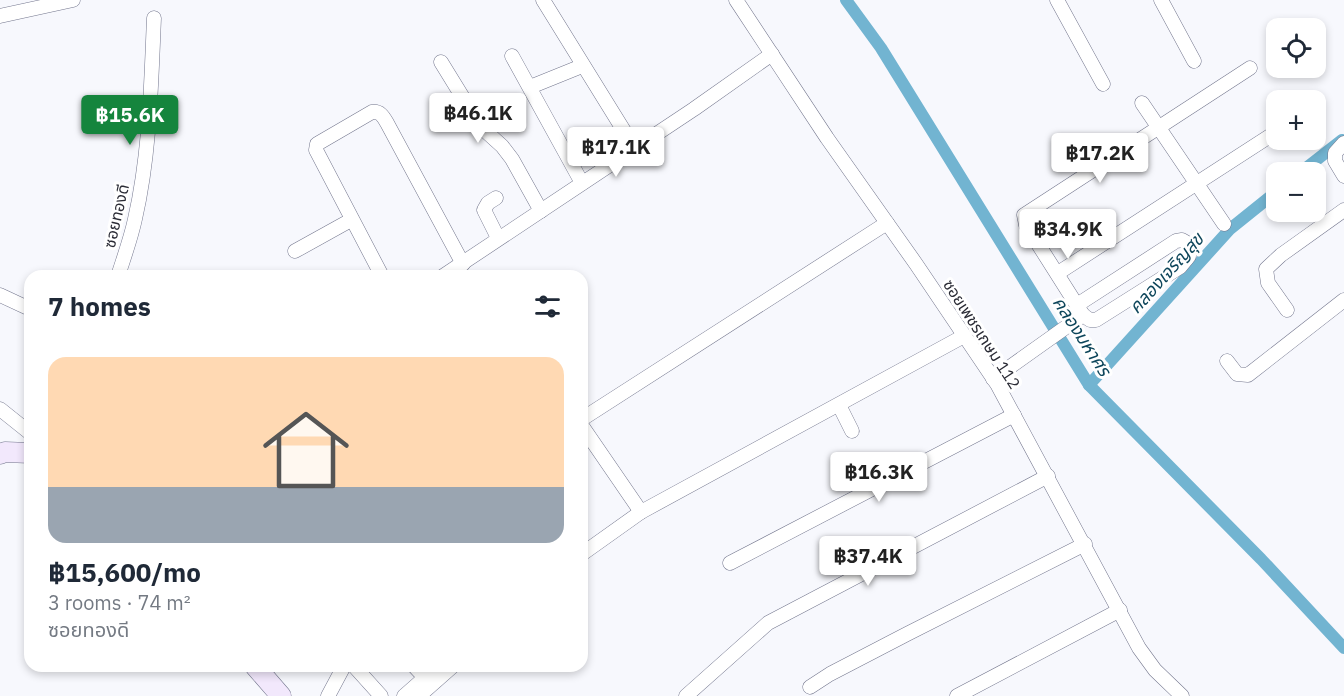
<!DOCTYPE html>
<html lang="en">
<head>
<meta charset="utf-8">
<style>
	body { margin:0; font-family:"IBM Plex Sans","Noto Sans Thai",sans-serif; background:#f2f2f3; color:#1f2937; height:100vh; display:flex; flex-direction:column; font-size:22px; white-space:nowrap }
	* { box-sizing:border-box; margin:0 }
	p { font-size:20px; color:#747a83 }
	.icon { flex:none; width:33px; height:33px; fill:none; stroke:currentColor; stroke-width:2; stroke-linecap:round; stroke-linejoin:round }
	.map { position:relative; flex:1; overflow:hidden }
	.side { position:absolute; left:24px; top:270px; width:564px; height:402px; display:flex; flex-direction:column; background:#fff; border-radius:18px; box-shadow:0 3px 9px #0003 }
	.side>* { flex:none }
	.fabs { position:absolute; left:1266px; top:18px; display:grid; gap:12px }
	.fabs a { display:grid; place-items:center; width:60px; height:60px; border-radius:12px; background:#fff; box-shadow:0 3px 9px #0003; font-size:30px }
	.price { position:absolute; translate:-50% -51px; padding:0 14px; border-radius:6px; background:#fff; color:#222; font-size:20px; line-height:39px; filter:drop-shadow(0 2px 3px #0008) }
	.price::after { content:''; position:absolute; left:50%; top:36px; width:18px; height:14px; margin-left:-9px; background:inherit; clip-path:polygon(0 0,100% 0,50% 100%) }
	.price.on { background:#15853d; color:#fff }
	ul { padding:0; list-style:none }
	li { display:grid; align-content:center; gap:12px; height:318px; padding:0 24px }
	li span { display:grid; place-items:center; height:186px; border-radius:18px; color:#555 }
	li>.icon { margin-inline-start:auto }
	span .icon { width:108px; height:108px; fill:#fffc; stroke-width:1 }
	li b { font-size:26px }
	h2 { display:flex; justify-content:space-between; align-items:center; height:72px; padding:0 24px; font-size:26px }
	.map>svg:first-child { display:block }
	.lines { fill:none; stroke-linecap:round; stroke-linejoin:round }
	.canal { stroke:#72b4d1; stroke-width:12 }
	.street-casing { stroke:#73768d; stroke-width:15 }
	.secondary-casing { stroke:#73768d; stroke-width:21 }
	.street { stroke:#fff; stroke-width:14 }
	.secondary { stroke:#f2e8fc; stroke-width:20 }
	.labels { text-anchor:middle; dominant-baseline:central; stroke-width:6; stroke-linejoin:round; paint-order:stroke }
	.street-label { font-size:16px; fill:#2a2b35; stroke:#fff }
	.water-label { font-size:18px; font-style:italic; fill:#0e465b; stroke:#fff }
</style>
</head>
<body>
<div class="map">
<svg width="1344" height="696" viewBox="0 0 1344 696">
	<rect width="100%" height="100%" fill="#f7f8fd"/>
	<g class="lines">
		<g class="canal">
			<path d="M846,0L881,48L1089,385L1261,559L1344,648"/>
			<path d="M1301,172L1342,140"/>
			<path d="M1089,385L1230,229L1276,192"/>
		</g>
		<defs>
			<g id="street">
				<path d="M543,0L634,147"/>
				<path d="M736,0L827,138L916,264L997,384L1139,648L1155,670L1182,696"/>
				<path d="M1057,0L1103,84"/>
				<path d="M1161,0L1194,61"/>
				<path d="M0,16L73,0"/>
				<path d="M512,56L582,183"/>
				<path d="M441,62L481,127L502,146L512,159L541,211"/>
				<path d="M530,87L582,66"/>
				<path d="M1142,103L1224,224"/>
				<path d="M1344,143L1335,153V161L1344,176"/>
				<path d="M496,198L488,203L484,210L498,238"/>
				<path d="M295,251L351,220"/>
				<path d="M1058,273L1276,132"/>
				<path d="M118,276C124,257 131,238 135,219C150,154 151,85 154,18"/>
				<path d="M382,276L316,150L317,144L372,112C380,111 383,116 387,123L463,264"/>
				<path d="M443,276L694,109L772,54"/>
				<path d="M0,295L30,309"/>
				<path d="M1287,310L1268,283L1266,269L1281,255L1344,210"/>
				<path d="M1083,315L1026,225L1024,215L1250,68"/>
				<path d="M1227,361L1237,374L1248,375L1344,300"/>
				<path d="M993,379L1083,315L1090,320H1096L1180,267L1189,256V244L1182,240L1176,241L1077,305"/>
				<path d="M839,405L852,431"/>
				<path d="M0,409L30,433"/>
				<path d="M582,419L887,223"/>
				<path d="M582,426L641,512"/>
				<path d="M582,554L641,512L964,336"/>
				<path d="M730,563L1014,415"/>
				<path d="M354,666L381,696"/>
				<path d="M414,666L430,683"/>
				<path d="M810,687L830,674L907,634L1085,544"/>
				<path d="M328,696L344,666"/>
				<path d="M404,696L438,666"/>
				<path d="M419,696L453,666"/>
				<path d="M686,696L768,623L1048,476"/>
				<path d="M957,696L1120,610"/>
			</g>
			<g id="secondary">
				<path d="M0,454L5,452L30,453"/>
				<path d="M255,666L281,696"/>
			</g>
		</defs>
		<use href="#street" class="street-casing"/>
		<use href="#secondary" class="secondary-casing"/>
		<use href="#street" class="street"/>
		<use href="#secondary" class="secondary"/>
	</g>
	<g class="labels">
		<g class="street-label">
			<text transform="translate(116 216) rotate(-77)">ซอยทองดี</text>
			<text transform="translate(982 334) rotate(57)">ซอยเพชรเกษม 112</text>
		</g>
		<g class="water-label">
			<text transform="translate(1166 273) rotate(-48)">คลองเจริญสุข</text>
			<text transform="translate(1082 336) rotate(57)">คลองมหาศร</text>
		</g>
	</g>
</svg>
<div class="fabs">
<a><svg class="icon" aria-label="locate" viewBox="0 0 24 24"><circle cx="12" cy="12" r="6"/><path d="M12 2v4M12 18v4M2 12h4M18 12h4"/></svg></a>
<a>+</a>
<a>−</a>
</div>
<b class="price" style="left:478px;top:144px">฿46.1K</b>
<b class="price on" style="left:130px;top:146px">฿15.6K</b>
<b class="price" style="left:616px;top:178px">฿17.1K</b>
<b class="price" style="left:1100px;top:184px">฿17.2K</b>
<b class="price" style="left:1068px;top:260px">฿34.9K</b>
<b class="price" style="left:879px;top:503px">฿16.3K</b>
<b class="price" style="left:868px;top:587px">฿37.4K</b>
<section class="side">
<h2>7 homes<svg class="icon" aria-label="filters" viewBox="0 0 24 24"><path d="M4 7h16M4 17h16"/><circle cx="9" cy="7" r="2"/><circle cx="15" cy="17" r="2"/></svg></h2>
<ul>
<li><span style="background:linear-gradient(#ffd9b3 70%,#9aa5b1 0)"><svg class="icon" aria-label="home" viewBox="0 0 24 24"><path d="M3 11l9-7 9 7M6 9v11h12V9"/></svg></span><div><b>฿15,600/mo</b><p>3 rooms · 74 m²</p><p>ซอยทองดี</p></div></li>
</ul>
</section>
</div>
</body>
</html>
